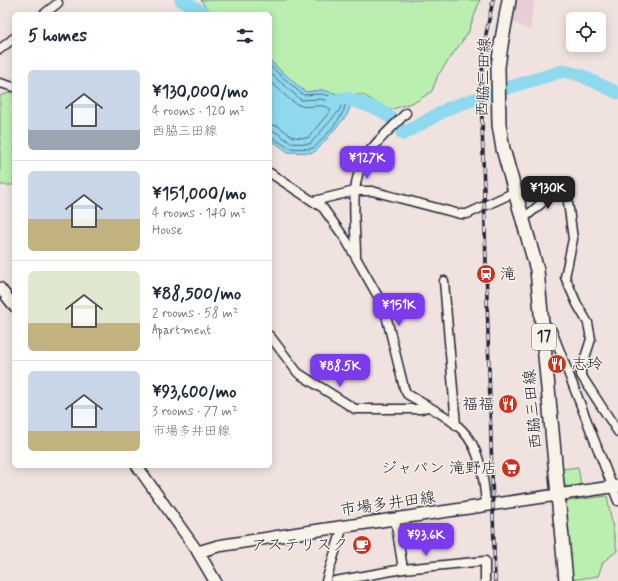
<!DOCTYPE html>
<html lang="en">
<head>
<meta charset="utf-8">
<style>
	body { margin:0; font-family:Mynerve,"Klee One",sans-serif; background:#f2f2f3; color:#1f2937; height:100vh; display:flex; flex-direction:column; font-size:15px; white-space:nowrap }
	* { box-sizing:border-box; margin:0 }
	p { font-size:13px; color:#747a83 }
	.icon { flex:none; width:22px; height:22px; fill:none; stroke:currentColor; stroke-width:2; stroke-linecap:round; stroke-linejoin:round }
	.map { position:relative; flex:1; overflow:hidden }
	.side { position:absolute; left:12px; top:12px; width:260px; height:456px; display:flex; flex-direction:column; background:#fff; border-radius:6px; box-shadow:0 2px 10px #0003 }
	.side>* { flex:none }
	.fabs { position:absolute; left:566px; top:12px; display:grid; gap:8px }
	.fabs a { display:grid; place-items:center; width:40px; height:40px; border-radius:6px; background:#fff; box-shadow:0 2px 10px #0003; font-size:20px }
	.price { position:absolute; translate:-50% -34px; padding:0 9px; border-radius:8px; background:#7c3aed; color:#fff; font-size:13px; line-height:26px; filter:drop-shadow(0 1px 2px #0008) }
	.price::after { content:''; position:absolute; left:50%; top:24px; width:12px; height:9px; margin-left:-6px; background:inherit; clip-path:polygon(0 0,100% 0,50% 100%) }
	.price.selected { background:#222; color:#fff }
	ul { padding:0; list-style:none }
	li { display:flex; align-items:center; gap:12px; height:100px; padding:0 16px }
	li+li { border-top:1px solid #e0e1e3 }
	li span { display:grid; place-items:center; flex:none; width:112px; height:80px; border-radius:6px; color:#555 }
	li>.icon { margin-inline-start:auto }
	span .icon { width:48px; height:48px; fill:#fffc; stroke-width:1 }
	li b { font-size:17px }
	h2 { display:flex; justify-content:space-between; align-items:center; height:48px; padding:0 16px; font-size:17px }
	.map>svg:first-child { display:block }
	.built { fill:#e7ced4 }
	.green { fill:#baefb0; stroke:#6e8876 }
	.water { fill:#8ed9ee; stroke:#6390a6 }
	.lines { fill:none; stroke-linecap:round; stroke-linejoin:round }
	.shore { stroke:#4d6b83; stroke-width:1 }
	.river { stroke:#8ed9ee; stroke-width:13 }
	.minor-casing { stroke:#22223b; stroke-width:11 }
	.tertiary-casing { stroke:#22223b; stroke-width:13 }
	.secondary-casing { stroke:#22223b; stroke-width:14 }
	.primary-casing { stroke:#22223b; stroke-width:16 }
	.minor { stroke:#f7f3e8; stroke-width:8 }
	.tertiary { stroke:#f7f3e8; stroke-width:10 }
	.secondary { stroke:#f7f3e8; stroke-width:11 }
	.primary { stroke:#f7f3e8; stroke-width:13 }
	.rail-casing { stroke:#22223b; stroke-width:3.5 }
	.rail { stroke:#f7f3e8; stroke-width:2; stroke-dasharray:6; stroke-linecap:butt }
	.labels { text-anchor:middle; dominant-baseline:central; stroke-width:3; stroke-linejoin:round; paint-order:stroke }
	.shield { fill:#f7f3e8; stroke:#62616f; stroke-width:1 }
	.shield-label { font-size:15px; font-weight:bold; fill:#22223b }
	.street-label { font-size:16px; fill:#22223b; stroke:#f7f3e8 }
	.poi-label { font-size:16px; fill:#22223b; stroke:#f7f3e8; text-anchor:end }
</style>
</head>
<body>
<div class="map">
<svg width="618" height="581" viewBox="0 0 618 581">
	<rect width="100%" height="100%" fill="#f0e2df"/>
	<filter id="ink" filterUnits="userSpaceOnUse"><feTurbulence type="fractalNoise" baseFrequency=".025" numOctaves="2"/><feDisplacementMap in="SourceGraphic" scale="8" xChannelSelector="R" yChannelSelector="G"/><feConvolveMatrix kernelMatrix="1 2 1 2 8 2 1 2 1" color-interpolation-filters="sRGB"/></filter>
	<g filter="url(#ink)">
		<path class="built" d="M516,0H534L530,30L511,21Z"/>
		<g class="green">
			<path d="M201,0H480L468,33L438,75L432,91L417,101L390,110L363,95L338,94L322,90L305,92L301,89L270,61V14H210Z"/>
			<path d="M14,91V185H0V96Z"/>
			<path d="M578,467L581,485L567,487L562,481V469Z"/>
			<path d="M607,496L617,551L603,562L598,576L571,580L566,501Z"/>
		</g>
		<path class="water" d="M270,61L305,92L322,90L338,94L353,95L349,103L351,104L347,115L317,150L312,153L288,152L270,139Z"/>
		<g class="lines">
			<g class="shore">
				<path d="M270,66L303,95L321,94L344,99C351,111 324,137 315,147L310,149L289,148L270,136"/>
				<path d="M270,73L301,100L321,99L339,104L341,106L339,111L310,144L291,143L276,132L270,131"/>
				<path d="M270,81C279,89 288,100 299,105C309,110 323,101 331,110L308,138L293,137L278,126L270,125"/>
			</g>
			<g class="river">
				<path d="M181,0L206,14"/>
				<path d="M333,101L346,98L380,110L394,120"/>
				<path d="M397,124L403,134L449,108L507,88L563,71L580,75L618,93"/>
			</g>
			<defs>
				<g id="minor">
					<path d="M44,14L58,3"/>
					<path d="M0,49L14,38"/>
					<path d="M0,83L14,87"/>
					<path d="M270,173L323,208L346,240L384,307L404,388L407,394C425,405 447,415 462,430C481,449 484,480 486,505"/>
					<path d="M314,201L355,191H372L460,214H467L515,192"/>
					<path d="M523,219L557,190L566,187L573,239L565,277L577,304L588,323L591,339L581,370V375L618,432"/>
					<path d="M356,256C356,224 348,184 366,156C377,140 393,127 406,113"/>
					<path d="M444,281L456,425"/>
					<path d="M542,321L552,331L618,501"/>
					<path d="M270,336L298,373L355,409H421L427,407"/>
					<path d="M395,519L403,569"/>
					<path d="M326,581L343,526"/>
					<path d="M335,581L403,569L485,561V581"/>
				</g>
				<g id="tertiary">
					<path d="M0,288L14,306"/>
					<path d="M137,466L198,552"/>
				</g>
				<path id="secondary" d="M215,581L198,552L218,546L299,533L618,486"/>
				<path id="primary" d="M509,0L501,45L498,67L499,125L503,149L537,270L566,581"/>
			</defs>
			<use href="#minor" class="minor-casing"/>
			<use href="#tertiary" class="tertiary-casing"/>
			<use href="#secondary" class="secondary-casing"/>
			<use href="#primary" class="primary-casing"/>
			<use href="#minor" class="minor"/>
			<use href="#tertiary" class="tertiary"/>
			<use href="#secondary" class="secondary"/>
			<use href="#primary" class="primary"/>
			<defs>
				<path id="rail" d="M493,0L485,39L481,86L495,581"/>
			</defs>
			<use href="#rail" class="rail-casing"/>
			<use href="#rail" class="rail"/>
		</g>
	</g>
	<defs>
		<symbol id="station-disc" viewBox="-11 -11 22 22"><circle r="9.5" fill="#c8321e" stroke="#f7f3e8"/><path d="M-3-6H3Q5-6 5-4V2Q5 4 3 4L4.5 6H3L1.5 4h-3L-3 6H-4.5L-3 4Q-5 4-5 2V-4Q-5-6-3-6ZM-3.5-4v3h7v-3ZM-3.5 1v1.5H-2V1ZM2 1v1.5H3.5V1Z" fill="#fff"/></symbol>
		<symbol id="restaurant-disc" viewBox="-11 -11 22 22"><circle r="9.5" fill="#c8321e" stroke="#f7f3e8"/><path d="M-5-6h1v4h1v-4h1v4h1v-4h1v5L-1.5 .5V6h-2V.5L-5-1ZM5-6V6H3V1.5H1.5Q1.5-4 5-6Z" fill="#fff"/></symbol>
		<symbol id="supermarket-disc" viewBox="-11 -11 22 22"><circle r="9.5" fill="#c8321e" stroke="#f7f3e8"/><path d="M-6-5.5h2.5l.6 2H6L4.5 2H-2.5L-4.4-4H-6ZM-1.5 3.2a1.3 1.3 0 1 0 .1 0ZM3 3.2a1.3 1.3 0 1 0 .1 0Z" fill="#fff"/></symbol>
		<symbol id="cafe-disc" viewBox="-11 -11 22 22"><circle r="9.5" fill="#c8321e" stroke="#f7f3e8"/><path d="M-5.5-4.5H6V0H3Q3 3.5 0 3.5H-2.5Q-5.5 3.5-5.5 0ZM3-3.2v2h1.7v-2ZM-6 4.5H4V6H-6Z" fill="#fff"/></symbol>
	</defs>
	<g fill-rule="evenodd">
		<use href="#station-disc" x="475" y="263" width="22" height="22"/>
		<use href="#restaurant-disc" x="546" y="353" width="22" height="22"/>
		<use href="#restaurant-disc" x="497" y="393" width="22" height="22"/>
		<use href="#supermarket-disc" x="500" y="457" width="22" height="22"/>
		<use href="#cafe-disc" x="351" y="534" width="22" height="22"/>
	</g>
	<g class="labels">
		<rect class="shield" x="532" y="324" width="24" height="26" rx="3"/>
		<g class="shield-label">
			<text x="544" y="337">17</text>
		</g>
		<g class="street-label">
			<text transform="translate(484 77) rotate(-88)">西脇三田線</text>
			<text transform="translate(533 409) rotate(-95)">西脇三田線</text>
			<text transform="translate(388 504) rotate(-8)">市場多井田線</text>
		</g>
		<g class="poi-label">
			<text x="500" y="274" text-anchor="start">滝</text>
			<text x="571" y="364" text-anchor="start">志玲</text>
			<text x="494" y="404">福福</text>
			<text x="497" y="468">ジャパン 滝野店</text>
			<text x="348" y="545">アステリスク</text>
		</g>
	</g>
</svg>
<div class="fabs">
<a><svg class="icon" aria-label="locate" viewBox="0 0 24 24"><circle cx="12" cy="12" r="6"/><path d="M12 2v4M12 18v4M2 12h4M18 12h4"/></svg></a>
</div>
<b class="price" style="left:367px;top:180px">¥127K</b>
<b class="price selected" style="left:548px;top:210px">¥130K</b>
<b class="price" style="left:399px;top:327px">¥151K</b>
<b class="price" style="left:340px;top:388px">¥88.5K</b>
<b class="price" style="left:426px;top:557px">¥93.6K</b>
<section class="side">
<h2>5 homes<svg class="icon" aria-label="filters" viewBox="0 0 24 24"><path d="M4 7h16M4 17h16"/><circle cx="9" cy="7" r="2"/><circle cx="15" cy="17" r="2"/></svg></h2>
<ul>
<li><span style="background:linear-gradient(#c9d6e8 75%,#9aa5b1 0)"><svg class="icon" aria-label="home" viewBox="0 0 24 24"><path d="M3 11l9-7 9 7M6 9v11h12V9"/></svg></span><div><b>¥130,000/mo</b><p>4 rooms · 120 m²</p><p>西脇三田線</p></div></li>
<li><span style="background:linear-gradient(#c9d6e8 60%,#c2b280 0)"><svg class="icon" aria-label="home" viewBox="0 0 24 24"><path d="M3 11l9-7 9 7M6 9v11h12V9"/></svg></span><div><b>¥151,000/mo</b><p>4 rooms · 140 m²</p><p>House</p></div></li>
<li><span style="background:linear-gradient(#dfe7d0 65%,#c2b280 0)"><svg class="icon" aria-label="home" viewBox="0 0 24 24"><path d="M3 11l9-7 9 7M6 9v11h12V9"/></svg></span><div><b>¥88,500/mo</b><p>2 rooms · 58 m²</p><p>Apartment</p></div></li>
<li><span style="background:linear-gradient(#c9d6e8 75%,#c2b280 0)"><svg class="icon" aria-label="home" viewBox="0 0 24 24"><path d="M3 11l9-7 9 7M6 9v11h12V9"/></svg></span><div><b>¥93,600/mo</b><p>3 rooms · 77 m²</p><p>市場多井田線</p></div></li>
</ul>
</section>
</div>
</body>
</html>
